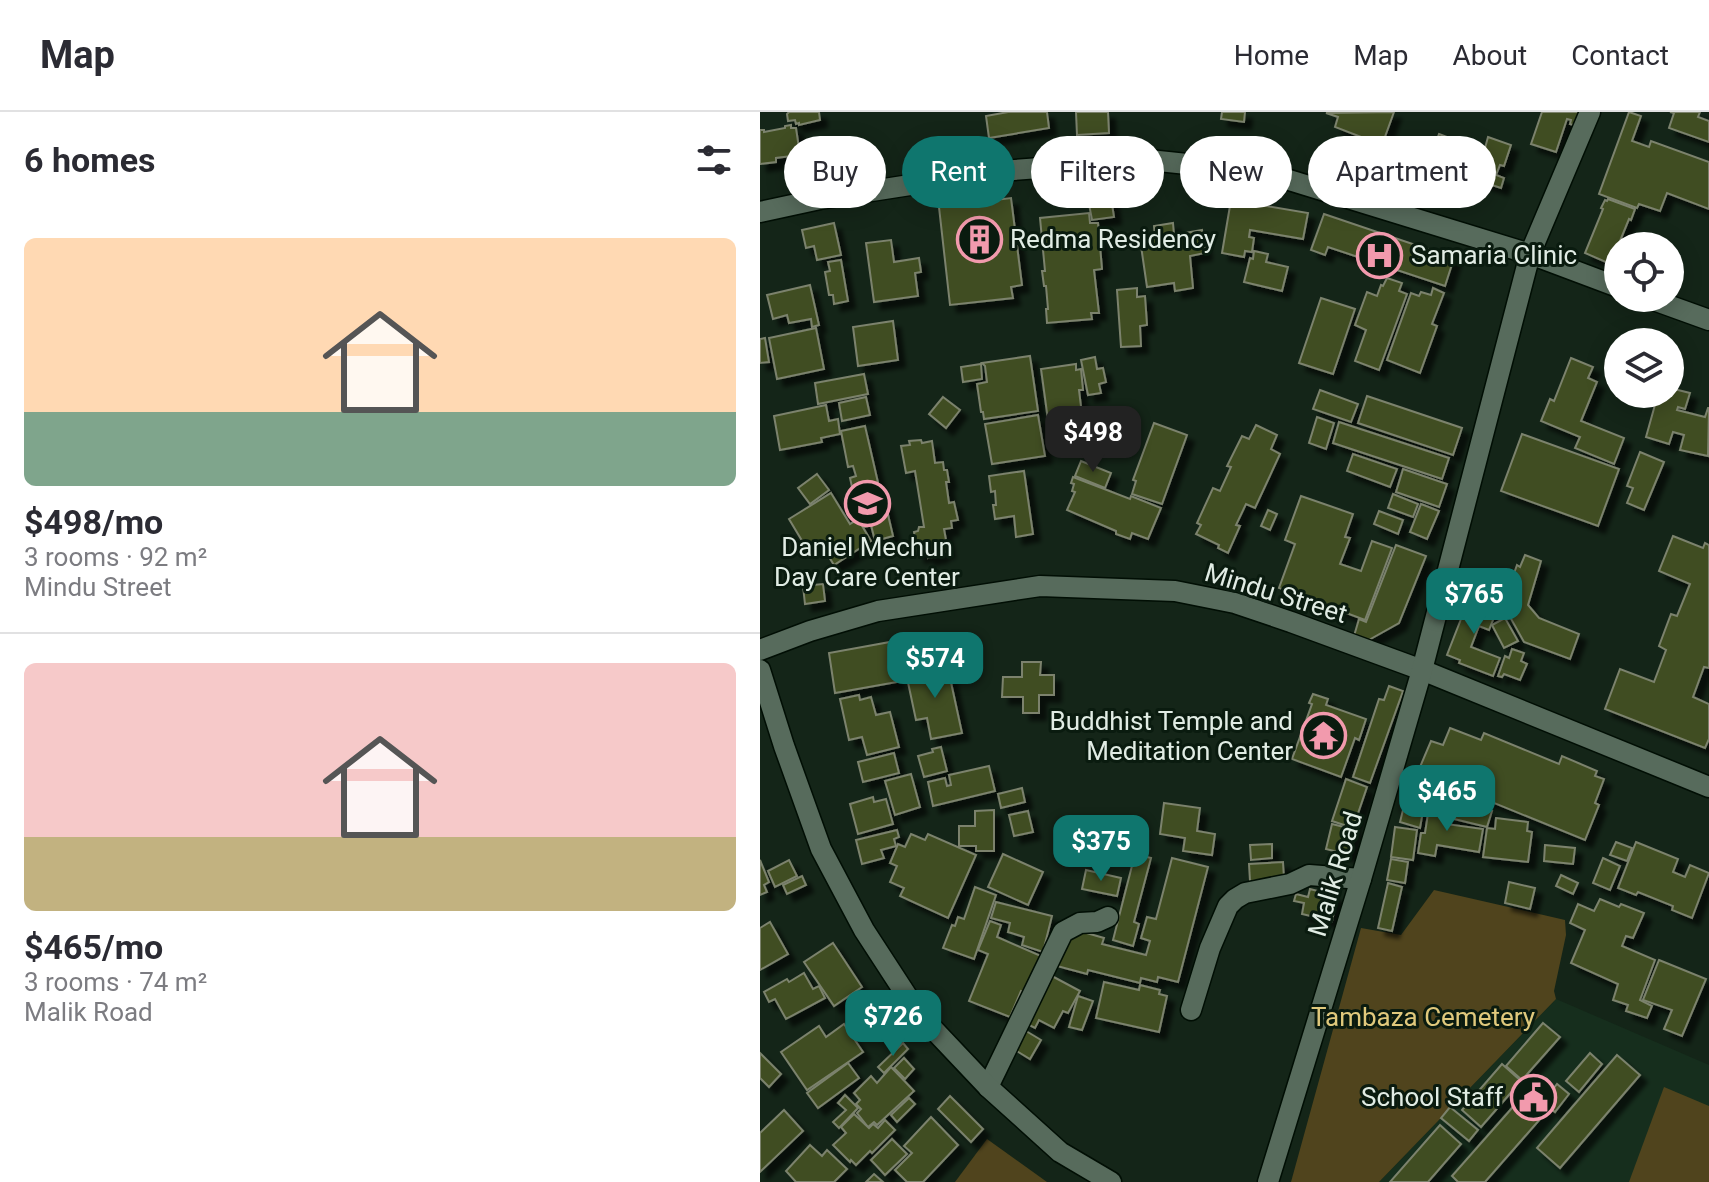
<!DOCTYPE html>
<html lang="en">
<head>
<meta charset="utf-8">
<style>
	body { margin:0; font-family:Roboto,sans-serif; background:#f2f2f3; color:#2b2b33; height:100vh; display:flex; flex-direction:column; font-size:30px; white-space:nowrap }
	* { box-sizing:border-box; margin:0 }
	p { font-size:26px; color:#7c7c81 }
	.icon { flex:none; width:44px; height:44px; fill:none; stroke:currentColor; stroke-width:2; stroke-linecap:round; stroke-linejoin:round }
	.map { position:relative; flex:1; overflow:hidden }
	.drawer { display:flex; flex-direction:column; background:#fff; width:760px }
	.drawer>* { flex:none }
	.banner { position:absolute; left:24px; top:24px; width:760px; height:72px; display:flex; gap:16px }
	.buttons { position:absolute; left:844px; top:120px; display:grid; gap:16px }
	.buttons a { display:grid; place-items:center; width:80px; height:80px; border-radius:50%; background:#fff; box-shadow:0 4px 20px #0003; font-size:40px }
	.price { position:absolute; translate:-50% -68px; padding:0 18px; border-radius:16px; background:#0f766e; color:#fff; font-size:26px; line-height:52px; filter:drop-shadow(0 2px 4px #0008) }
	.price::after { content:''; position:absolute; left:50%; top:48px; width:24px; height:18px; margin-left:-12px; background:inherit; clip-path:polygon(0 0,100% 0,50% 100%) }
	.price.current { background:#222; color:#fff }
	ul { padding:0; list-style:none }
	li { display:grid; align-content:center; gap:16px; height:424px; padding:0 24px }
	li+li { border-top:2px solid #e1e1e2 }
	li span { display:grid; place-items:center; height:248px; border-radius:12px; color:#555 }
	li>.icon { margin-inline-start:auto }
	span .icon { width:144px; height:144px; fill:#fffc; stroke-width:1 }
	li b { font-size:34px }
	h2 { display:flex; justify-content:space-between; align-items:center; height:96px; padding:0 24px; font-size:34px }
	.tag { padding:0 28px; border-radius:36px; background:#fff; box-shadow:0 4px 20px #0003; font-size:28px; line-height:72px }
	.tag.current { background:#0f766e; color:#fff }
	header { display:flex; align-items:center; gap:48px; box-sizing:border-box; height:112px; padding:0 40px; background:#fff; border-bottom:2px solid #e1e1e2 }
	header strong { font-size:38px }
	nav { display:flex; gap:44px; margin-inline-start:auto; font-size:28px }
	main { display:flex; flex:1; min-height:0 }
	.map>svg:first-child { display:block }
	.built { fill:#162e1d }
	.green { fill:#50441d }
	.building { fill:#414e20; stroke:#7b826d; stroke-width:2; filter:url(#shadow) }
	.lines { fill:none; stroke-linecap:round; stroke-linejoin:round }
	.minor-casing { stroke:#010e04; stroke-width:23 }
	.tertiary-casing { stroke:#010e04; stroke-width:23 }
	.minor { stroke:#576b5c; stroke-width:20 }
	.tertiary { stroke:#576b5c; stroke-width:20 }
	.labels { text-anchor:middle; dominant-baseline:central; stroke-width:6; stroke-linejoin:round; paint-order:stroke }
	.poi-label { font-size:26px; fill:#e1ece4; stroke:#0a1b0f; text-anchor:start }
	.street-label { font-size:26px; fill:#e1ece4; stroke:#0a1b0f }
	.park-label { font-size:26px; fill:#e0c97c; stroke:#0a1b0f }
</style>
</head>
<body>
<header>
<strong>Map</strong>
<nav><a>Home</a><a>Map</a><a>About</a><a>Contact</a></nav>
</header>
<main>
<section class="drawer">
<h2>6 homes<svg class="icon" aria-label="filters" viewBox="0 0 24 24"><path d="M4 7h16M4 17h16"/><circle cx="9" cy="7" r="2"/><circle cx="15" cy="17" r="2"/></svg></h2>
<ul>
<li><span style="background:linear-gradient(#ffd9b3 70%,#7fa58c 0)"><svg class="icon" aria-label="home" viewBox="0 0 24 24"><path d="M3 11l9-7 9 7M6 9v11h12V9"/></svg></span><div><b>$498/mo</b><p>3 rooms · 92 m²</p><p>Mindu Street</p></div></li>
<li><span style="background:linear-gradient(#f6c9c9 70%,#c2b280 0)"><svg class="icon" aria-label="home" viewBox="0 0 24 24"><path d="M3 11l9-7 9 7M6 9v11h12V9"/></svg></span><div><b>$465/mo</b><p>3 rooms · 74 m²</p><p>Malik Road</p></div></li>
</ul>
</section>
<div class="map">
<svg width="949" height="1070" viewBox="0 0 949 1070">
	<defs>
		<filter id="shadow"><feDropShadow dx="7" dy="7" stdDeviation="2" flood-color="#0009"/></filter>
	</defs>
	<rect width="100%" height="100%" fill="#142518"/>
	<path class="built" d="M796,887L949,953V1070H619Z"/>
	<g class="green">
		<path d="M674,778L805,808L806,823L794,879L796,887L619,1070H531L601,816L641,823Z"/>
		<path d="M904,975L949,994V1070H869Z"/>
		<path d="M227,1027L287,1070H195Z"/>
	</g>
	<g class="building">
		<path d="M29,0H59L60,8L39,13V11L36,12L35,8L28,9L27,2Z"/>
		<path d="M248,0H287L289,16L229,26L226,4Z"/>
		<path d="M316,0H348L349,21L317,23Z"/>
		<path d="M462,0H485L484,10L461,7Z"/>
		<path d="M634,0L622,33L575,15L578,5L566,1Z"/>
		<path d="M782,0H821L817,14L810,12L811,8L807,7L796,40L771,32Z"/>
		<path d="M869,0L881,4L872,29L889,35L891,29L949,50V97L907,81L900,99L879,92L877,96L839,82Z"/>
		<path d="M910,0H940L938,5L949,9V30L909,16L914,1Z"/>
		<path d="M31,13V16H36L40,43L16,46V50L0,52V18H4V20L25,16V14Z"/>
		<path d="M679,22L703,31L699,43L703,44L691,75L665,66L669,56L674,58L678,49L670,46Z"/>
		<path d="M728,25L751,33L744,54L740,53L736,63L744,66L741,76L713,67L719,49L713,47L708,59L702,56L705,47L703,46L707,34L716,37L717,33L725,36Z"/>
		<path d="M631,32L647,39L644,45L628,38Z"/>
		<path d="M350,79L354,105L332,108L329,92L334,91L332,82Z"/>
		<path d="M251,86L262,173L251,175L253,186L190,193L179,95Z"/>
		<path d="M848,87L875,97L871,108L869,107L860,129L865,131L864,134H858V147L855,154L825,141L843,97L841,96L845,88L847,89Z"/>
		<path d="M471,88L548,101L543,127L490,118L489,125L494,126L492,140L485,139L484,145L462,141Z"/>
		<path d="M329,101L330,111H338L342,157L334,158L339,201H331L332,207L287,211L286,197H288L286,174H284L282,159H285L280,106Z"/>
		<path d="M564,102L694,146L685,174L568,135L565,143L551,138Z"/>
		<path d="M74,111L81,143L57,148L54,134L46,136L42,118Z"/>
		<path d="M413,111L414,123L442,118L445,141L430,144L433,176L415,179L414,171L387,175L380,127L395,125L394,114Z"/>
		<path d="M131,128L134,150L159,146L161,160L155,161L158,184L114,190L106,131Z"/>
		<path d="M494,139L508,142L506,150L528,155L522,179L484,170L490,146L493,147Z"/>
		<path d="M81,148L88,189L74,192L73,183H69L65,160L70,159L68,150Z"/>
		<path d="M627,166L642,171L639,179L647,182L619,258L595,249L606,218L595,213L607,180L617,184L621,173L623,174Z"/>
		<path d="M50,173L59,213L52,215L51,207L29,211L27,203L13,207L7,183Z"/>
		<path d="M377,176V185L385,184L387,213L380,214L381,234L361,235L357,178Z"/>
		<path d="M673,176L684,181L672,212L677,214L660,261L627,248L651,181L659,184L661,180L671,183Z"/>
		<path d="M561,186L595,197L573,262L539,251Z"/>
		<path d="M133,209L138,248L98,254L93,215Z"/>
		<path d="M56,216L64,257L17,267L9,226Z"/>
		<path d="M5,226L9,250L0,251V227Z"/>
		<path d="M270,244L278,299L224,307L223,300H221L217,272L227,270L225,254L222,251Z"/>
		<path d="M335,245L337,257L343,256L346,270L339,272L341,281L328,283L321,248Z"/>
		<path d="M811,246L833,255L828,266L837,270L821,309L864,326L854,352L815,336L820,325L781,309L790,287L794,289Z"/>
		<path d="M221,252L222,267L203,270L201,255Z"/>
		<path d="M316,252V258L321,257L323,278H319L322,303L288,308L281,257Z"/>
		<path d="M104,262L108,282L58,292L55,271Z"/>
		<path d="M910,276L930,281L925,297L918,295L917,298L945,305L948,296H949L948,344L920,338L924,323L913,320L909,332L886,325L898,282H910Z"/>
		<path d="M560,278L598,292L591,310L553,297Z"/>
		<path d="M607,284L702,316L693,343L598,311Z"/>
		<path d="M106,285L110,303L82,309L79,291Z"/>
		<path d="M183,285L200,298L186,316L169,302Z"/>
		<path d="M66,293L69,309L78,307L80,322L61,326L62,330L20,338L14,304Z"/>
		<path d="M278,303L285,344L232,352L225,312Z"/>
		<path d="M557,305L574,311L566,337L549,331Z"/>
		<path d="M579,310L689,346L682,367L573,331Z"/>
		<path d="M394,311L427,323L402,392L372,382L376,369L373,368Z"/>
		<path d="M496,313L517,323L511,337L520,342L495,396L486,392L476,413L480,414L468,441L458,436L459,433L436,422L441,413L437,411L453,376L460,379L471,355L467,354L482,324L489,327Z"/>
		<path d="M105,314L122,388L96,393L90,366L96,364L93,354L88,355L81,319Z"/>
		<path d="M762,322L859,357L838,414L741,379Z"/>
		<path d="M161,328L162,331L172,329L175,351L183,350L184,358H187L189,370H186L189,391L194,390L198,408L191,409L192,416L184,417L188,439L180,441L181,443L168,446L167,442L158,444L154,420L158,419L159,415H164L155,359L146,361L141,334L150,333L149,329Z"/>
		<path d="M880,340L904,350L884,398L867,391L873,376L867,374Z"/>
		<path d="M593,342L637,357L630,375L587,359Z"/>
		<path d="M321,349L351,361L345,376L315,364Z"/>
		<path d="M643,357L687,372L679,395L636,380Z"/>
		<path d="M264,359L273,422L256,425L254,404L235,407L233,393H236L235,379L231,380L229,364Z"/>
		<path d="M57,362L69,378L50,392L38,376Z"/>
		<path d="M313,365L370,387L371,384L401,396L388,427L372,421L370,427L356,422V419L307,398L315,380L312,379L314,372L311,371Z"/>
		<path d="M71,381L90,412L98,407L111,429L74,453L59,429L47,437L29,407Z"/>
		<path d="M633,382L658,392L653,405L628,396Z"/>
		<path d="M541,384L593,402L585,425L590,426L580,452L601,459L612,429L632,436L605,508L519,476L535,432L525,428Z"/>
		<path d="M121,389L122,391L125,390L133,424L115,429L111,413L105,415L100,394Z"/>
		<path d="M661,392L679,399L667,427L650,420Z"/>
		<path d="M508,398L517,402L510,418L501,414Z"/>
		<path d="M619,399L643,408L638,422L614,412Z"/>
		<path d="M913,424L943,436L945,431L949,433V556L944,555L933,585L949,592V627L945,636L845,597L860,557L894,570L906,538L899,534L911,502L917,504L930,472L899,459Z"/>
		<path d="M636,433L666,444L639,511L607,529L594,524L599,507L606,510Z"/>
		<path d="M765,443L781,449L768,493L779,506L819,522L810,547L764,530L745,496L742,495L757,453L760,455Z"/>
		<path d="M63,472L65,489L45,492L43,474Z"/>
		<path d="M706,483L738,495L729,518L719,514L711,535L740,546L733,564L699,551L700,548L687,543L701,507L697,505Z"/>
		<path d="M745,506L758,529L744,536L732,513Z"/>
		<path d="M130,530L137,570L75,581L69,541Z"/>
		<path d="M752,537L764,541L761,549L767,552L760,568L744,562L742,565L738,564L745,544L749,546Z"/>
		<path d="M262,550H281L280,563H294V583H279V601H263V585H242L243,565H262Z"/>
		<path d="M187,552L202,621L171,627L167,606L156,608L146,561Z"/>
		<path d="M629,574L643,579L610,671L593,665L619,587L624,588Z"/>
		<path d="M553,582L568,587L566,593L606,607L599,628L595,626L581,665L532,647L552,592L549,591Z"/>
		<path d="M99,583L100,588L111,585L116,603L130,600L139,635L107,643L102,625L89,628L80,587Z"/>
		<path d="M690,616L721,628L724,621L799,652L802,644L837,659L835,664L844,667L835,691L839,693L825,728L690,673L692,668L660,655L671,629L683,633Z"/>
		<path d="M181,635L187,659L164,665L158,644L173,640L172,637Z"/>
		<path d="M134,641L139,661L103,670L98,650Z"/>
		<path d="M229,654L235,679L173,694L168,670L185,666L187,674L191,673L189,663Z"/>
		<path d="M151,662L160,695L135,703L125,669Z"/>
		<path d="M586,667L607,675L593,716L572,709Z"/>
		<path d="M262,676L265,690L241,696L238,682Z"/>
		<path d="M113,685L114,690L126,687L133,712L98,722L90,692Z"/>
		<path d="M670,689L688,692L686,712L723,717L719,740L677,733L675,744L658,741L661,721H665Z"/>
		<path d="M695,689L732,699L727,715L690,706Z"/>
		<path d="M404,691L440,696L437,719L455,722L452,743L423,739L425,726L400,722Z"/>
		<path d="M644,694L663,699L660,716L640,710Z"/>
		<path d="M234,698V739H216V734H199V714H215V699Z"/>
		<path d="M268,699L273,720L254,724L249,703Z"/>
		<path d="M736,706L768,710L767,719L772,720L768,750L723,745L727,716L735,717Z"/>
		<path d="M572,712L596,718L590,743L566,737Z"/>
		<path d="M635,715L657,718L653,748L631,745Z"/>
		<path d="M137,718L139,725L134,727L136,734L121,738L124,746L102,752L96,728Z"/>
		<path d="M151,722L165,728L168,722L216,743L188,806L140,784L144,776L130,770L137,754L130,751L138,732L145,735Z"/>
		<path d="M856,730L872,736L867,749L850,743Z"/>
		<path d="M876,730L918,747L913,760L925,765L930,753L949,761L932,806L912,798L913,794L878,780L876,783L858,776Z"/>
		<path d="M512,732V746L491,748L490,733Z"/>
		<path d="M785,733L815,736L813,752L784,749Z"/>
		<path d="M243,742L283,760L268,793L228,775Z"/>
		<path d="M375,742L391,746L374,810L379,812L373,834L353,828Z"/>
		<path d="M412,746L448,755L418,870L398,865L397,870L381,866L380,871L328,858L327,862L297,854L305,823L314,825L316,818L344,826L342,832L386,843L390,829L381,826L387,805L396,807Z"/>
		<path d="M843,746L860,754L850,778L833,771Z"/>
		<path d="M631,747L648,750L645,771L627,768Z"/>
		<path d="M0,748L9,770L4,773L7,780L0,783Z"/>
		<path d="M29,748L37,764L15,775L8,759Z"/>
		<path d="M523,750L524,767L490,769L489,752Z"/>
		<path d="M326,758L361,766L357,784L322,777Z"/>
		<path d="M801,763L818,771L813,782L796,774Z"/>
		<path d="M42,764L46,773L27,782L23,773Z"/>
		<path d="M749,770L775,776L770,797L745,791Z"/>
		<path d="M628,771L642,775L632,819L618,816Z"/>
		<path d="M215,775L236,783L214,847L183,836L192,813L195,814L198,805L204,807Z"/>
		<path d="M550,777L577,784L572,809L542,802L544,791L534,789L536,782L548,785Z"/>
		<path d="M840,787L859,795L861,792L884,801L873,826L866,824L862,834L895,848L880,888L892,894L887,906L866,899L868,893L853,888L858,872L811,851L825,818L810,811L818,792L834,799Z"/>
		<path d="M236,790L292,804L283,840L262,833L264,825L248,820L250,811L231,806Z"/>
		<path d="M230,809L241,813L237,825L281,844L270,882L261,879L250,905L209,889L228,842L218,838Z"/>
		<path d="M10,810L28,842L0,858V816Z"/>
		<path d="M73,831L102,875L74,894L44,850Z"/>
		<path d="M899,848L946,867L922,924L904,917L912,898L883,888Z"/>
		<path d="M44,861L53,877L59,874L65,886L26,907L15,887L9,890L4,880L27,867L29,870Z"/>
		<path d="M290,863L320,879L308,901L303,899L294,916L279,908L275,916L265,911Z"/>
		<path d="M344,870L379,878L380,873L400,878L399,882L407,884L399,920L336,906Z"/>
		<path d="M318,884L333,889L322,918L309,915Z"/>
		<path d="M783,911L800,925L762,968L746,954Z"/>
		<path d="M84,912L103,940L47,978L21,940L59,914L66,925Z"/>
		<path d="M266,919L281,928L270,947L255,938Z"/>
		<path d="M143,931L148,937L124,961L118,955Z"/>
		<path d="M0,941L21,962L9,975L0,966Z"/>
		<path d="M830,941L842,952L819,980L806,969Z"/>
		<path d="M857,943L880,963L800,1056L777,1036Z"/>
		<path d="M144,946L154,957L145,967L134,956Z"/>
		<path d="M88,951L99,966L58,996L47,981Z"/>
		<path d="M742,952L761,969L721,1015L702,998Z"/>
		<path d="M131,955L154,979L117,1013L114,1010L108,1015L97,1001L101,997L96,992L100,988L94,981L111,964L117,971Z"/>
		<path d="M778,964L793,977L797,972L809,982L795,1000L782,990L784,988L769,975Z"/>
		<path d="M767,979L788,998L725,1070H698L692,1064Z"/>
		<path d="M85,983L98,996L79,1016L73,1010L86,998L78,991Z"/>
		<path d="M190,984L223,1017L211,1030L178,997Z"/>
		<path d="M149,986L155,992L137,1010L131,1003Z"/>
		<path d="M690,995L718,1018L709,1029L681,1006Z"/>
		<path d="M24,998L43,1019L0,1060V1021Z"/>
		<path d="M94,1002L109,1016L113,1012L118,1016L125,1008L135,1018L112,1041L110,1039L96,1053L91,1048L90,1050L73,1033L86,1021L81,1015Z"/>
		<path d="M171,1005L198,1033L163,1070H147L135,1058L152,1041L144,1034Z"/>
		<path d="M680,1013L701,1032L668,1070H630Z"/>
		<path d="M132,1027L147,1042L125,1063L111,1048Z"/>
		<path d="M50,1033L62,1044L67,1038L87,1057L74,1070H36L26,1059Z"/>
		<path d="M114,1062L123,1070H106Z"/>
	</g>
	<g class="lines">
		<defs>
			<g id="minor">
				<path d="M0,100L60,87L240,59L389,48L503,60L770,142L858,175"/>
				<path d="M888,186L949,208"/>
				<path d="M0,538L50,519L118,499L280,474L415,479L475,491L531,510L662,558L949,675"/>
				<path d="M431,898L450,836L468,794L475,787L485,781L530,772L549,763L601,767"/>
				<path d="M228,975L303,820L320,811L337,810L348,805"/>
				<path d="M508,1070L601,767L662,558L770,142L830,0"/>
			</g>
			<path id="tertiary" d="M0,558L24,634L61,737L104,818L158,901L228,975L300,1040L351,1070"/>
		</defs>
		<use href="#minor" class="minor-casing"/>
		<use href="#tertiary" class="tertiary-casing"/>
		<use href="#minor" class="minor"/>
		<use href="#tertiary" class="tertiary"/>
	</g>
	<defs>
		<symbol id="building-ring" viewBox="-11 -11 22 22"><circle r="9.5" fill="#0a1b0f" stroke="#f29aad" stroke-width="1.5"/><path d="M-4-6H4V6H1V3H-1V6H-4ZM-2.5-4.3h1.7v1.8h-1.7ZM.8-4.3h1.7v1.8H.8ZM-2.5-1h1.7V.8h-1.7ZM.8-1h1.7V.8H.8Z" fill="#f29aad"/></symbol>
		<symbol id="hospital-ring" viewBox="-11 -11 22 22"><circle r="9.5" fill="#0a1b0f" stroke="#f29aad" stroke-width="1.5"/><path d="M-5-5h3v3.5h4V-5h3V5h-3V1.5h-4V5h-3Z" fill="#f29aad"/></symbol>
		<symbol id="school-ring" viewBox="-11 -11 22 22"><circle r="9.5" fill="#0a1b0f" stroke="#f29aad" stroke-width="1.5"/><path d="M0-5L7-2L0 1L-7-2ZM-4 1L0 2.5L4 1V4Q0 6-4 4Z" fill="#f29aad"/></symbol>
		<symbol id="temple-ring" viewBox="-11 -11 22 22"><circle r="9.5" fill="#0a1b0f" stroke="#f29aad" stroke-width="1.5"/><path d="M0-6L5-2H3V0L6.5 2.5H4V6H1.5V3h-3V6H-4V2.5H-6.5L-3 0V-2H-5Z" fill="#f29aad"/></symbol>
		<symbol id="civic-ring" viewBox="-11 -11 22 22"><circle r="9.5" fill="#0a1b0f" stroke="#f29aad" stroke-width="1.5"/><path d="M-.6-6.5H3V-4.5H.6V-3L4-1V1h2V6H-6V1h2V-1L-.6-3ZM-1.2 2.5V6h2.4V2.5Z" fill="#f29aad"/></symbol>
	</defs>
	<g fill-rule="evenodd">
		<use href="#building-ring" x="194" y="102" width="51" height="51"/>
		<use href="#hospital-ring" x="594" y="118" width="51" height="51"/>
		<use href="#school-ring" x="82" y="366" width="51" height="51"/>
		<use href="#temple-ring" x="538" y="598" width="51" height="51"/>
		<use href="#civic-ring" x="748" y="960" width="51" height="51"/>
	</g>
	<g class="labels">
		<g class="poi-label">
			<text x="250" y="127">Redma Residency</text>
			<text x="651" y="143">Samaria Clinic</text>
			<text x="107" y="435" text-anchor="middle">Daniel Mechun<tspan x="107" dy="30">Day Care Center</tspan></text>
			<text x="533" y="609" text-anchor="end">Buddhist Temple and<tspan x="533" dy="30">Meditation Center</tspan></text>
			<text x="743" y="985" text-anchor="end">School Staff</text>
		</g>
		<g class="street-label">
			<text transform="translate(516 481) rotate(17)">Mindu Street</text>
			<text transform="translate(575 762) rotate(-73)">Malik Road</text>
		</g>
		<g class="park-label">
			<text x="663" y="905">Tambaza Cemetery</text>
		</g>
	</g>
</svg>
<div class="buttons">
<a><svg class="icon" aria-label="locate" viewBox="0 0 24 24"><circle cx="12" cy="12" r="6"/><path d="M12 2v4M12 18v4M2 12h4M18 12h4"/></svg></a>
<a><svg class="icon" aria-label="layers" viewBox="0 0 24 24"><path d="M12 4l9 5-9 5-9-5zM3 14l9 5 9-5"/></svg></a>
</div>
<b class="price current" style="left:333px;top:362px">$498</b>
<b class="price" style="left:714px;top:524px">$765</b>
<b class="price" style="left:175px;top:588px">$574</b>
<b class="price" style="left:687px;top:721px">$465</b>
<b class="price" style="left:341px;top:771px">$375</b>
<b class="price" style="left:133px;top:946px">$726</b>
<div class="banner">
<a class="tag">Buy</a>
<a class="tag current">Rent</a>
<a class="tag">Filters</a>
<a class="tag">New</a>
<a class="tag">Apartment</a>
</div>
</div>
</main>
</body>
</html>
